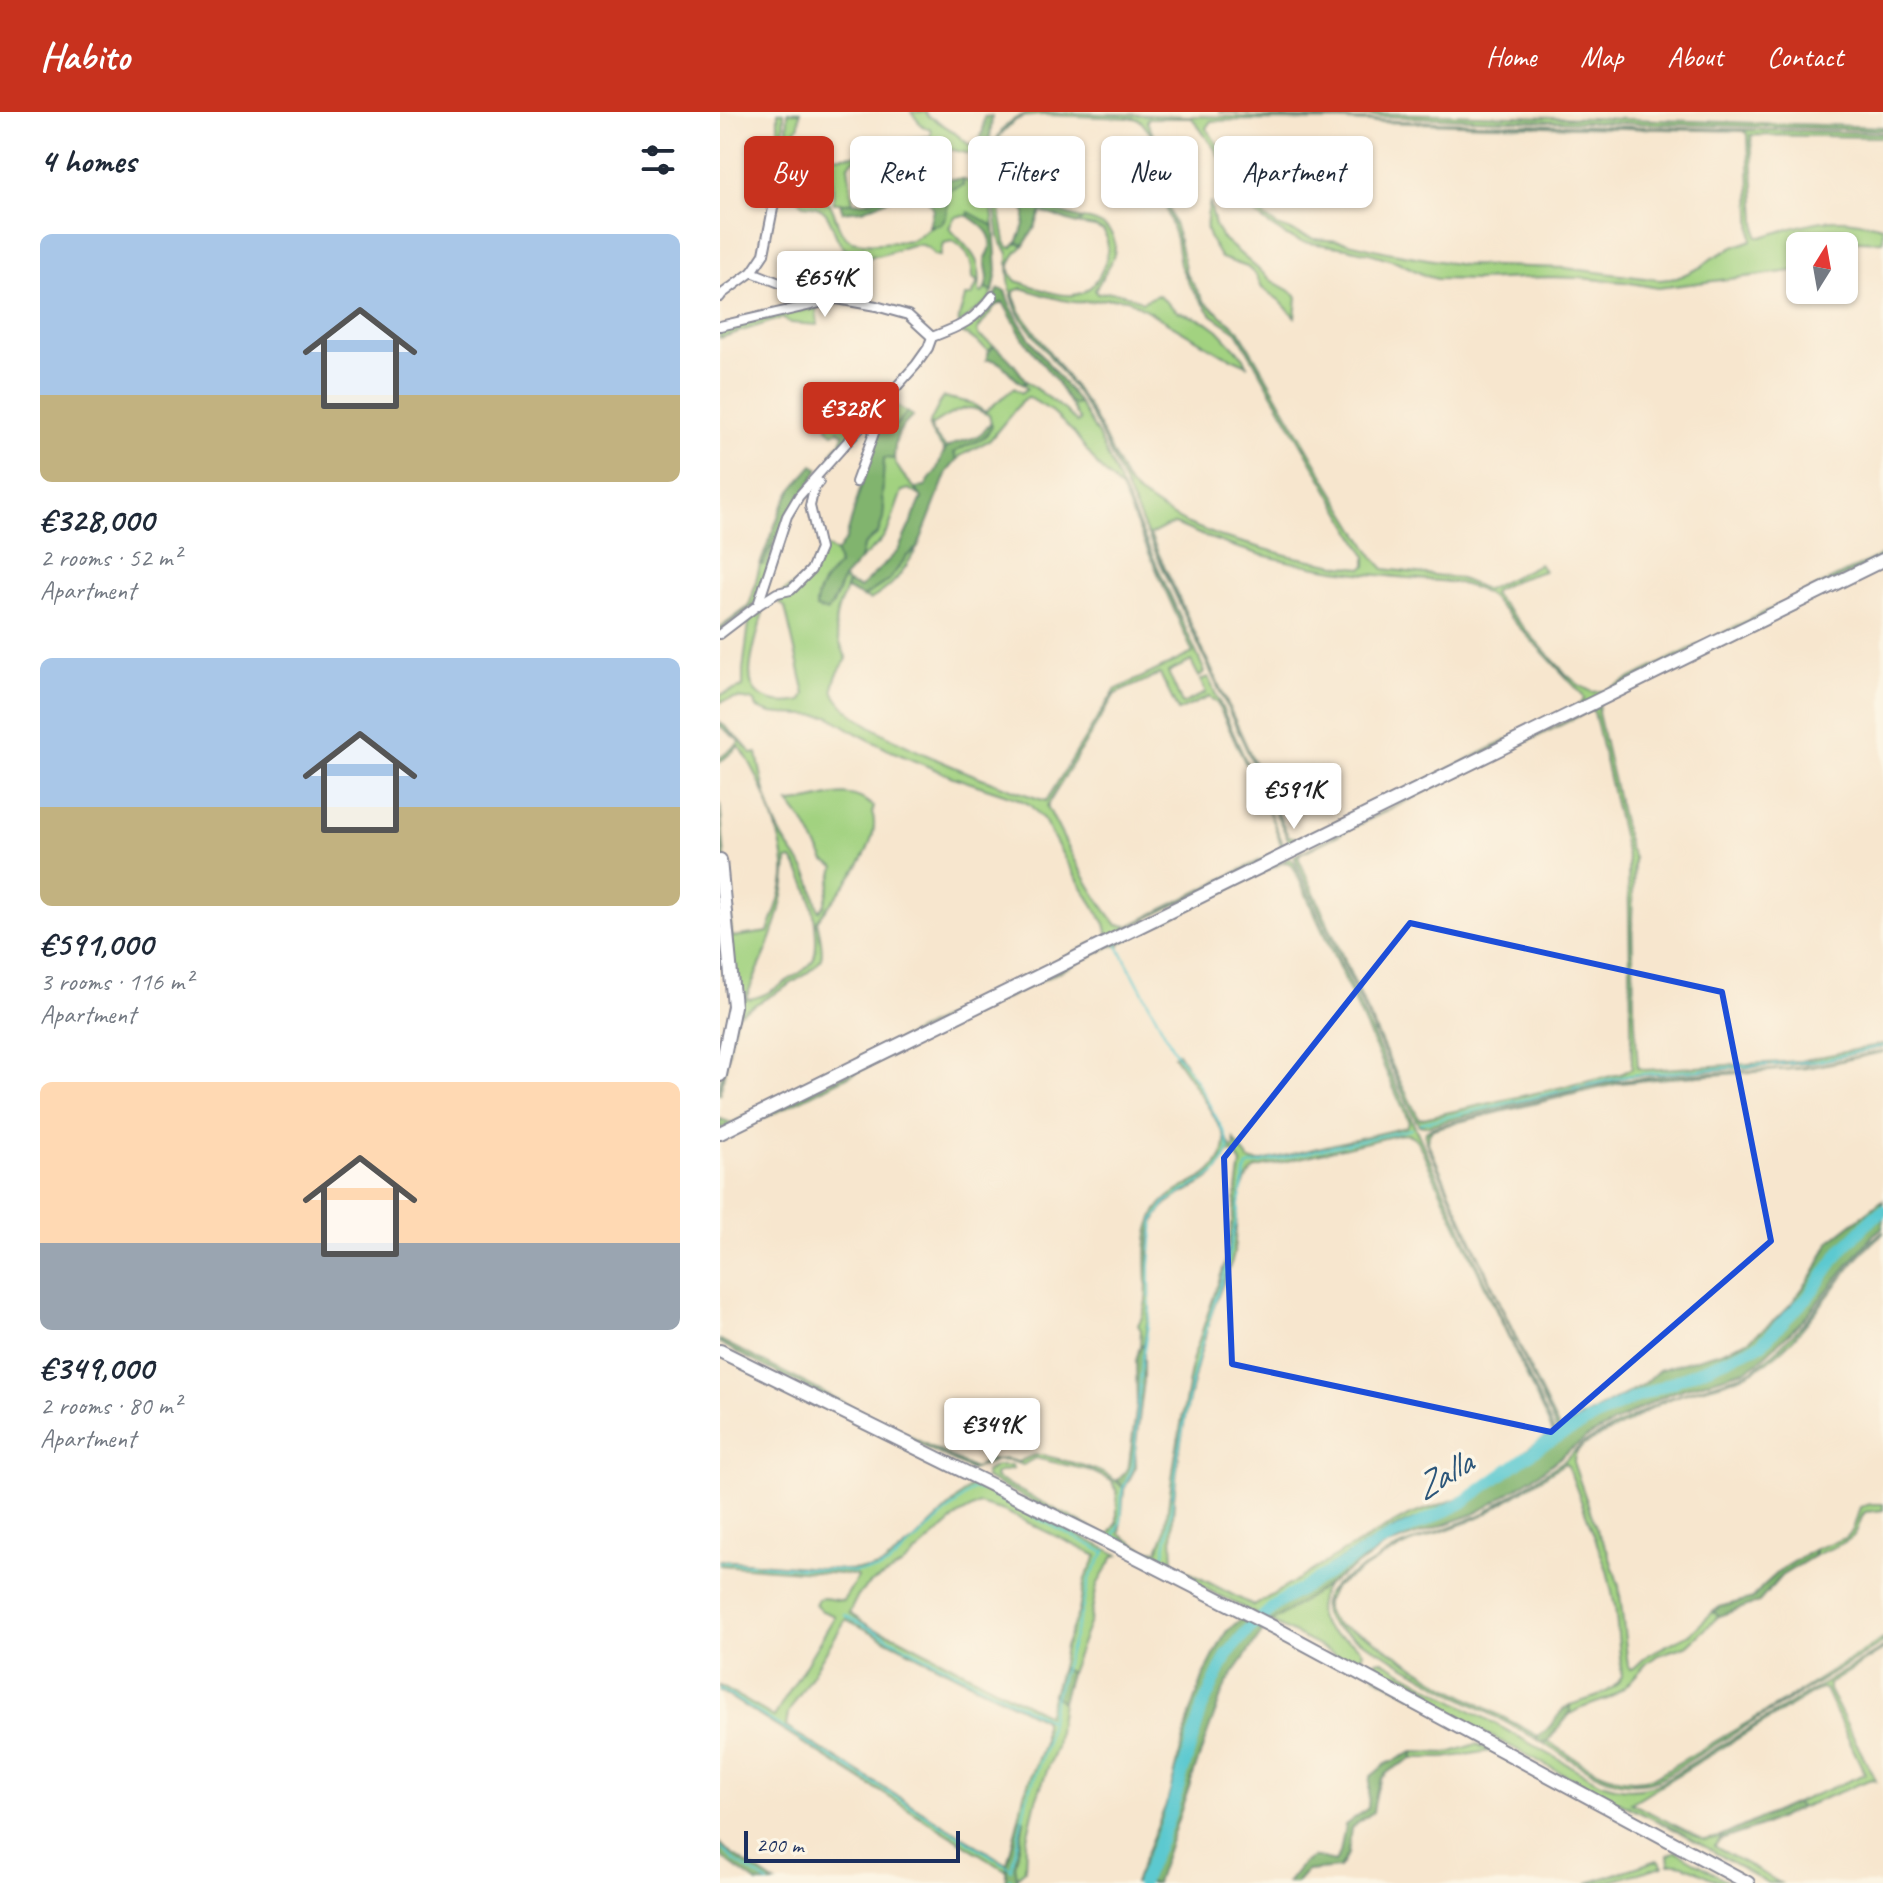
<!DOCTYPE html>
<html lang="en">
<head>
<meta charset="utf-8">
<style>
	body { margin:0; font-family:Caveat,sans-serif; background:#f2f2f3; color:#1f2937; height:100vh; display:flex; flex-direction:column; font-size:30px; white-space:nowrap }
	* { box-sizing:border-box; margin:0 }
	p { font-size:26px; color:#747a83 }
	.icon { flex:none; width:44px; height:44px; fill:none; stroke:currentColor; stroke-width:2; stroke-linecap:round; stroke-linejoin:round }
	.map { position:relative; flex:1; overflow:hidden }
	.drawer { display:flex; flex-direction:column; background:#fff; width:720px }
	.drawer>* { flex:none }
	.guide { position:absolute; left:24px; top:24px; width:760px; height:72px; display:flex; gap:16px }
	.needle { width:52px; rotate:11deg }
	.buttons { position:absolute; left:1066px; top:120px; display:grid; gap:16px }
	.buttons a { display:grid; place-items:center; width:72px; height:72px; border-radius:12px; background:#fff; box-shadow:0 2px 6px #0004; font-size:40px }
	.scale { position:absolute; left:24px; bottom:20px; width:216px; box-sizing:border-box; padding-left:8px; border:4px solid #1b2f5e; border-top:0; font-size:22px; line-height:28px; white-space:nowrap; color:#1b2f5e; -webkit-text-stroke:6px #fcf5e5; paint-order:stroke }
	.price { position:absolute; translate:-50% -68px; padding:0 18px; border-radius:8px; background:#fff; color:#222; font-size:26px; line-height:52px; filter:drop-shadow(0 2px 4px #0008) }
	.price::after { content:''; position:absolute; left:50%; top:48px; width:24px; height:18px; margin-left:-12px; background:inherit; clip-path:polygon(0 0,100% 0,50% 100%) }
	.price.current { background:#c8321e; color:#fff }
	ul { padding:0; list-style:none }
	li { display:grid; align-content:center; gap:16px; height:424px; padding:0 40px }
	li span { display:grid; place-items:center; height:248px; border-radius:12px; color:#555 }
	li>.icon { margin-inline-start:auto }
	span .icon { width:144px; height:144px; fill:#fffc; stroke-width:1 }
	li b { font-size:34px }
	h2 { display:flex; justify-content:space-between; align-items:center; height:96px; padding:0 40px; font-size:34px }
	.tag { padding:0 28px; border-radius:12px; background:#fff; box-shadow:0 2px 6px #0004; font-size:28px; line-height:72px }
	.tag.current { background:#c8321e; color:#fff }
	header { display:flex; align-items:center; gap:48px; box-sizing:border-box; height:112px; padding:0 40px; background:#c8321e; color:#fff }
	header strong { font-size:38px }
	nav { display:flex; gap:44px; margin-inline-start:auto; font-size:28px }
	main { display:flex; flex:1; min-height:0 }
	.map>svg:first-child { display:block }
	.green { fill:#a2d280; stroke:#5e806f; stroke-width:2; fill-rule:evenodd }
	.forest { fill:#81b46e; stroke:#4e7266; stroke-width:2 }
	.lines { fill:none; stroke-linecap:round; stroke-linejoin:round }
	.stream { stroke:#5cc9d0; stroke-width:2 }
	.river { stroke:#5cc9d0; stroke-width:12 }
	.street-casing { stroke:#898a96; stroke-width:12 }
	.secondary-casing { stroke:#898a96; stroke-width:16 }
	.street { stroke:#fff; stroke-width:8 }
	.secondary { stroke:#fff; stroke-width:12 }
	.marked { fill:none; stroke:#1d4ed8; stroke-width:6; stroke-linejoin:round }
	.labels { text-anchor:middle; dominant-baseline:central; stroke-width:7; stroke-linejoin:round; paint-order:stroke }
	.water-label { font-size:36px; font-style:italic; fill:#2b567a; stroke:#fcf5e5 }
</style>
</head>
<body>
<header>
<strong>Habito</strong>
<nav><a>Home</a><a>Map</a><a>About</a><a>Contact</a></nav>
</header>
<main>
<section class="drawer">
<h2>4 homes<svg class="icon" aria-label="filters" viewBox="0 0 24 24"><path d="M4 7h16M4 17h16"/><circle cx="9" cy="7" r="2"/><circle cx="15" cy="17" r="2"/></svg></h2>
<ul>
<li><span style="background:linear-gradient(#a9c7e8 65%,#c2b280 0)"><svg class="icon" aria-label="home" viewBox="0 0 24 24"><path d="M3 11l9-7 9 7M6 9v11h12V9"/></svg></span><div><b>€328,000</b><p>2 rooms · 52 m²</p><p>Apartment</p></div></li>
<li><span style="background:linear-gradient(#a9c7e8 60%,#c2b280 0)"><svg class="icon" aria-label="home" viewBox="0 0 24 24"><path d="M3 11l9-7 9 7M6 9v11h12V9"/></svg></span><div><b>€591,000</b><p>3 rooms · 116 m²</p><p>Apartment</p></div></li>
<li><span style="background:linear-gradient(#ffd9b3 65%,#9aa5b1 0)"><svg class="icon" aria-label="home" viewBox="0 0 24 24"><path d="M3 11l9-7 9 7M6 9v11h12V9"/></svg></span><div><b>€349,000</b><p>2 rooms · 80 m²</p><p>Apartment</p></div></li>
</ul>
</section>
<div class="map">
<svg width="1163" height="1771" viewBox="0 0 1163 1771">
	<rect width="100%" height="100%" fill="#fcf5e5"/>
	<filter id="ink" filterUnits="userSpaceOnUse"><feTurbulence type="fractalNoise" baseFrequency=".0125" numOctaves="2"/><feDisplacementMap in="SourceGraphic" scale="16" xChannelSelector="R" yChannelSelector="G"/><feConvolveMatrix kernelMatrix="1 2 1 2 8 2 1 2 1" color-interpolation-filters="sRGB"/></filter>
	<filter id="wash" filterUnits="userSpaceOnUse"><feTurbulence type="fractalNoise" baseFrequency=".006" numOctaves="4" result="noise"/><feDisplacementMap in="SourceGraphic" scale="32" xChannelSelector="R" yChannelSelector="G"/><feGaussianBlur stdDeviation="1.8" result="paint"/><feColorMatrix in="noise" values="0 0 0 0 0 0 0 0 0 0 0 0 0 0 0 0 0 1.4 0 .05"/><feComposite in="paint" operator="in"/></filter>
	<g filter="url(#wash)">
		<rect width="100%" height="100%" fill="#f7e6ce"/>
		<g class="green">
			<path d="M58,0H64L63,37L56,72L49,70C63,50 57,24 58,0Z"/>
			<path d="M68,0H80L79,13L74,21V69L80,81L110,92C115,101 117,114 123,122C134,138 175,129 192,128C206,121 203,115 221,112L226,104L229,78L243,73V67L255,73L263,81L267,77L264,45L202,31C190,38 183,46 184,61L179,64L182,47L181,36L174,35L133,48L128,54L133,91H114L110,45L135,43L192,26L211,24V18L202,14L191,0H206L208,4C216,8 224,13 231,18C243,26 256,46 269,30L267,52L274,114L250,101L248,104H239L234,106L229,116C250,139 263,145 259,179L262,181L265,177L273,180L269,188L239,212C237,205 244,193 245,184H252L258,170L253,166C253,150 247,137 233,129L223,131L220,144L214,143C200,118 172,146 152,144L143,151C137,143 128,141 122,134C108,116 115,93 83,93L69,75L60,72L66,49Z"/>
			<path d="M312,0L1163,21V25L1031,23L1037,125H1041C1066,118 1092,108 1118,108C1133,107 1148,112 1163,115V129C1141,131 1126,126 1104,131V134H1080V158L938,176L905,170L858,166L828,165L757,168L717,167L706,164L678,150L653,142L627,136L582,130L567,124L548,112L535,102L494,36L472,6H428L427,10L436,29L443,78L458,124L466,161L485,190L519,218L609,373L654,446L664,457L738,466L767,478L819,452L824,459L795,468L774,479L773,482L846,562L859,573L872,580L885,579L1163,442V445L572,736L377,313L360,285L299,203C289,181 288,166 288,142C286,134 281,134 279,124C274,79 253,15 312,0ZM325,3L414,6L420,8L430,21L434,33L441,80L456,127L460,153L469,172L492,203L517,220L646,444V454L642,456L622,454L570,444L499,424L466,411L443,398L416,380L406,369L381,318L368,294L300,199L294,185V179L302,176C319,181 337,188 354,190C371,192 386,183 407,187L500,241L527,253L524,246L498,218L487,210L457,199L438,183L422,190C406,181 395,178 377,182L375,178C381,167 391,154 394,142C399,119 381,109 363,107L357,112L375,115L384,119C390,132 388,143 383,156C364,201 331,179 296,169C283,156 293,143 304,133L297,131L292,136L288,135L285,130L280,100V89L282,82C291,85 299,89 305,80L300,65H280L273,44L280,23L294,9L303,5ZM522,8L620,9L1024,19L1028,22L1032,128L1013,135L992,146L981,155L957,166L940,168L845,156L742,153L667,140L620,129L594,127L557,114L545,105L529,85L511,52L486,16L491,9ZM455,412C506,435 560,450 615,458C656,464 697,466 738,471L757,477L770,484L862,582L864,588L860,592L585,728L568,724L430,423L445,415Z"/>
			<path d="M498,0C720,0 941,8 1163,15V18Z"/>
			<path d="M490,90L495,114L502,126L552,169L575,182L577,185L575,205L559,188L542,176L536,163L527,155L501,146C486,123 483,118 490,90Z"/>
			<path d="M272,190L275,194L257,219L259,224L274,234L269,239L249,224L234,218C251,212 261,204 272,190Z"/>
			<path d="M96,195L98,213L71,211L62,206L0,226V217Z"/>
			<path d="M306,269L346,299L357,311L360,309L349,290L355,293L359,291L378,323L485,560L479,565L471,549L448,560L462,592L486,581L480,568L488,565L566,738L0,1017V1007L12,1011L388,824L385,812L346,749L324,708L309,692L296,686L233,665L169,638L136,621L109,604L62,602L51,601L37,596L35,590C22,585 13,586 0,590V583L23,575V558L29,511L26,508L0,526V523L44,492C43,515 17,567 39,583C52,592 67,592 82,589L85,582L65,495L60,491L57,484C79,469 97,462 105,434L116,441L119,452C107,466 96,477 96,496L113,493L123,467L128,471C114,508 109,510 127,547C121,556 111,569 114,580C127,619 285,676 326,689L395,578L473,541L401,377L379,355L354,321L331,299L308,285L302,289L270,328L240,344L237,348L234,341L242,335L258,329L272,314L269,303C263,301 256,296 249,296C238,297 220,308 211,314L212,320L225,335H229L225,339C202,312 208,316 223,285L251,291L265,300L294,276L302,281L307,276L304,273ZM440,562L458,599L489,585L497,591L553,709L561,733V738L409,814L397,813C368,777 348,735 327,694L395,582Z"/>
			<path d="M170,290L187,300L179,310L170,317L164,315L159,310Z"/>
			<path d="M115,295L149,299V303L114,341L112,340L121,330L124,322L118,318L113,321L107,316Z"/>
			<path d="M164,345L174,347C181,365 191,370 202,385L189,377L182,379L169,416L160,430L140,448L143,434L158,421L164,396L162,386Z"/>
			<path d="M54,432L43,476L33,494L0,518V516L28,495L32,485L40,453L44,452L48,440Z"/>
			<path d="M198,435C181,461 178,471 150,488L143,485L169,468L187,444Z"/>
			<path d="M879,593L878,601L909,736L914,746L912,807L914,896L918,955L924,958L1080,949L1163,932V935L1092,951L909,964L705,1014L699,1013L693,1003L574,744ZM871,598L874,600L908,749L912,956L901,962L699,1007L667,943L578,745L581,741Z"/>
			<path d="M0,610L20,628L32,642L37,641C42,668 49,703 63,726C70,739 81,750 88,763C94,774 94,787 99,799L104,794L115,755L105,749L85,712L69,691C102,691 125,669 154,695L152,701C165,732 115,784 97,809C99,819 104,837 101,846C97,861 33,893 18,902L15,909L0,983V974L12,914L15,889L0,718V691L12,825L48,820C54,803 62,784 64,765C67,734 39,659 19,634L0,650V646L19,631L18,628L0,614ZM72,747C77,756 84,765 87,775C93,790 101,836 92,850C85,860 71,866 61,873C51,879 39,887 26,887C32,870 41,852 48,835C59,806 66,778 67,748Z"/>
			<path d="M569,746L574,750L834,1320L833,1321L706,1047C698,1031 697,1019 677,1023L537,1056C514,1069 517,1117 514,1141C512,1153 505,1165 501,1176C494,1193 488,1210 484,1228C464,1297 449,1380 453,1452L534,1494L628,1437L688,1404L745,1384C725,1400 696,1405 673,1417C626,1442 581,1471 538,1503L266,1366L265,1360L276,1354H291L293,1357L276,1361L275,1366L385,1423H389L397,1411V1379L392,1369L369,1358L315,1346L303,1353L291,1349L276,1348L251,1358L24,1244L0,1231V1228L254,1357L268,1348L286,1347L298,1350L314,1343H323C349,1351 387,1355 404,1377L400,1422C411,1429 425,1442 438,1438L444,1424L455,1346L473,1246L507,1145L521,1052L517,1044L513,1040L508,1041C503,1050 498,1060 490,1066C475,1078 455,1081 442,1097C422,1122 432,1159 430,1189C429,1203 426,1218 424,1232L420,1234L421,1218L418,1213C436,1183 419,1145 431,1111C439,1086 459,1078 480,1067C495,1059 509,1040 504,1022C502,1017 497,1011 495,1006C482,984 468,964 454,944L458,941C467,956 477,970 485,985C495,1002 502,1020 512,1037L515,1035L514,1028L530,1049L539,1050L686,1015L689,1010L574,756L570,751L564,750L400,831V834H391L0,1028V1024Z"/>
			<path d="M1163,939V940L1087,956L936,967L900,971L734,1011L713,1017L709,1021L708,1031L815,1268L839,1317L837,1319L706,1030L705,1023L707,1018L714,1015L893,970L943,964L1069,957L1094,954Z"/>
			<path d="M1163,1119V1121C1112,1164 1085,1237 1022,1264C997,1275 970,1277 945,1289C930,1295 917,1306 903,1313C889,1321 871,1326 859,1337C854,1342 854,1346 854,1353L878,1421L887,1437L899,1474L908,1554L910,1557L914,1556L929,1542L970,1522L993,1500L999,1504L968,1533L938,1543L927,1551L906,1574L890,1586L859,1597L850,1602V1593C867,1587 894,1583 902,1564L895,1494L887,1458L848,1354L845,1351L769,1400L750,1409L693,1430L661,1446L613,1476L606,1490V1498L609,1505L616,1513L647,1524L727,1575L818,1624L817,1627L739,1585L656,1537L614,1515L608,1509L604,1502L603,1495L606,1483L614,1473L677,1436L763,1402L845,1348L862,1332L946,1287L1018,1264L1032,1258L1055,1240L1084,1211L1151,1129Z"/>
			<path d="M253,1372L399,1443L394,1444L377,1473L370,1509L350,1561L341,1556L345,1535L359,1499L365,1467L377,1444L284,1399L259,1392L239,1403L181,1454L148,1473L138,1483L129,1501L154,1517L178,1525L327,1603L333,1582L342,1590L336,1635L316,1688L306,1730L305,1758L297,1765L295,1754L304,1709L299,1706L304,1682L324,1631V1608L126,1507L68,1601L66,1615L287,1752V1759L0,1579V1574L54,1605L115,1504L102,1499L95,1492L98,1487L104,1486L123,1489L138,1465L136,1463L0,1453V1448L123,1458L150,1457L162,1454L195,1428Z"/>
			<path d="M1151,1392H1163V1398L1145,1400C1139,1407 1140,1416 1134,1423C1129,1431 1104,1438 1094,1444L1095,1437L1126,1426L1133,1418L1140,1395Z"/>
			<path d="M607,1472C595,1491 593,1511 616,1523C627,1528 636,1530 643,1540C642,1547 638,1549 632,1551L551,1510Z"/>
			<path d="M1163,1527V1531L944,1664C901,1687 860,1652 823,1631L828,1629C861,1650 893,1677 934,1665L1061,1591Z"/>
			<path d="M1163,1536V1538L1109,1572V1578L1156,1669L1151,1667L1080,1696L1075,1691L1145,1662L1105,1577L1101,1576L911,1691L984,1728L1000,1725V1728L994,1734L1060,1771H1048L956,1718L878,1680L655,1564L652,1558L656,1549L661,1548L879,1670C900,1678 916,1679 937,1672Z"/>
			<path d="M756,1632L771,1639L724,1646H693V1640L729,1641Z"/>
			<path d="M956,1739L1011,1771C989,1771 972,1749 949,1752L948,1743Z"/>
			<path d="M938,1748L943,1754L884,1771H868Z"/>
		</g>
		<g class="forest">
			<path d="M272,4C270,21 274,42 250,34L259,30L263,18L264,5Z"/>
			<path d="M184,61L188,66L243,67V73L229,78L226,104L221,112L209,114L213,97L207,86L197,81L182,82L142,98L123,100L120,91C142,90 153,93 171,76C176,71 177,65 184,61Z"/>
			<path d="M300,65H321L325,68C326,73 325,77 325,82C326,100 349,103 363,107L357,112C346,109 330,101 321,100L314,117L304,133L297,131C306,111 315,83 280,97L282,82L291,85L302,84L305,80Z"/>
			<path d="M249,100L274,114L277,159L273,180L265,177L268,165L265,148C279,126 266,116 248,104Z"/>
			<path d="M279,177L285,179C296,216 335,259 359,291L355,293L349,290L336,269L304,228L283,190L275,194L272,190Z"/>
			<path d="M274,234C288,243 297,256 306,269L304,273C289,265 284,246 266,248L269,239Z"/>
			<path d="M187,300L193,304C177,319 175,324 174,347L164,346L162,386L164,396L163,407L158,421L143,434L140,448L123,467L112,493L107,500L96,496C96,478 107,466 119,452L116,441L126,427L159,310L164,315L170,317L179,310Z"/>
			<path d="M270,311L272,314C265,331 247,331 234,341L237,348L227,360L198,435L187,444L169,468L143,485L126,477L128,471L140,476L178,439L202,386L195,376L205,375C208,369 212,364 216,359C220,351 221,342 227,336C243,324 256,333 270,311Z"/>
			<path d="M93,353L99,357L48,440L44,452L40,453L61,397L71,379Z"/>
			<path d="M1163,1088V1115L1153,1123L1082,1209L1038,1250L1025,1258L950,1281L912,1301L866,1326L821,1360L772,1392L754,1402L666,1434L551,1510L538,1503L572,1478L675,1416L736,1391L745,1384L770,1371L809,1336L826,1325L923,1273L939,1258L1001,1240L1028,1229L1056,1207L1071,1192L1094,1161L1110,1129Z"/>
			<path d="M424,1232V1268L415,1339L416,1355L404,1377L397,1368L405,1360L409,1353L417,1292L416,1249L420,1234Z"/>
			<path d="M1095,1437L1094,1444L1061,1464L1039,1490L999,1504L993,1500L1000,1495L1033,1486L1042,1475L1062,1457Z"/>
			<path d="M521,1507L543,1519L506,1572L488,1620L436,1771H414L448,1688L470,1603L484,1563L506,1520Z"/>
			<path d="M341,1556L350,1561L342,1590L333,1582Z"/>
			<path d="M850,1593V1602L828,1629L823,1631L817,1627L818,1624C833,1617 837,1599 850,1593Z"/>
			<path d="M693,1640V1646C660,1663 659,1662 653,1700L631,1716L628,1742L619,1756L587,1759L576,1771H567L583,1751L594,1745L615,1750L620,1741L625,1713L648,1696L650,1665L666,1652Z"/>
			<path d="M1075,1691L1080,1696L1047,1712L1000,1728V1725Z"/>
			<path d="M299,1706L304,1708L295,1754L297,1765L296,1771H285L287,1752Z"/>
			<path d="M0,1731L10,1741L55,1771H37L1,1745Z"/>
		</g>
		<g class="lines">
			<g class="stream">
				<path d="M700,1011L912,963L1098,949L1163,934"/>
				<path d="M271,1383L384,1440"/>
				<path d="M394,1424L401,1410L402,1379L413,1354L422,1251L430,1200V1153L434,1108L446,1090L495,1061L503,1050L509,1037L505,1022L476,968L456,942L397,832"/>
				<path d="M394,1424L439,1448L443,1445L448,1422L458,1342L470,1277L482,1229L508,1149L525,1061L528,1054L691,1017"/>
				<path d="M0,1450L137,1460L157,1458L168,1453L253,1377L262,1379"/>
				<path d="M124,1503L329,1608"/>
				<path d="M0,1577L291,1756"/>
				<path d="M0,1735L15,1749L48,1771"/>
				<path d="M291,1758L307,1686L326,1633L332,1596L362,1498L369,1467L386,1438"/>
				<path d="M289,1771L290,1766"/>
			</g>
			<path class="river" d="M422,1771L448,1709L482,1596L507,1543L526,1520L558,1491L657,1432L742,1391L821,1334L903,1291L1040,1233L1088,1185L1122,1137L1153,1106L1163,1099"/>
		</g>
	</g>
	<g filter="url(#ink)">
		<g class="lines">
			<defs>
				<g id="street">
					<path d="M32,160L77,178L115,187"/>
					<path d="M0,185L2,182L32,160L44,142L57,76"/>
					<path d="M0,214L117,187L156,194L188,203L212,225"/>
					<path d="M136,370L154,321L149,307"/>
					<path d="M38,493L57,481L71,478L91,458L100,437L90,394L94,376L99,370"/>
					<path d="M0,522L38,493L67,404L79,384L196,253L208,236L212,225C241,214 254,209 273,184"/>
				</g>
				<g id="secondary">
					<path d="M0,748L14,894L0,963"/>
					<path d="M0,1021L1163,448"/>
					<path d="M0,1239L395,1434L557,1517L1028,1771"/>
				</g>
			</defs>
			<use href="#street" class="street-casing"/>
			<use href="#secondary" class="secondary-casing"/>
			<use href="#street" class="street"/>
			<use href="#secondary" class="secondary"/>
		</g>
	</g>
	<path class="marked" d="M690,811L1002,880L1051,1129L831,1320L512,1252L504,1046Z"/>
	<g class="labels">
		<g class="water-label">
			<text transform="translate(723 1363) rotate(-31)">Zalla</text>
		</g>
	</g>
</svg>
<div class="buttons">
<a><svg class="needle" viewBox="-14 -14 28 28"><path d="M0-13l5 13h-10z" fill="#e53935"/><path d="M0 13l5-13h-10z" fill="#747a83"/></svg></a>
</div>
<div class="scale">200 m</div>
<b class="price" style="left:105px;top:207px">€654K</b>
<b class="price current" style="left:131px;top:338px">€328K</b>
<b class="price" style="left:574px;top:719px">€591K</b>
<b class="price" style="left:272px;top:1354px">€349K</b>
<div class="guide">
<a class="tag current">Buy</a>
<a class="tag">Rent</a>
<a class="tag">Filters</a>
<a class="tag">New</a>
<a class="tag">Apartment</a>
</div>
</div>
</main>
</body>
</html>
